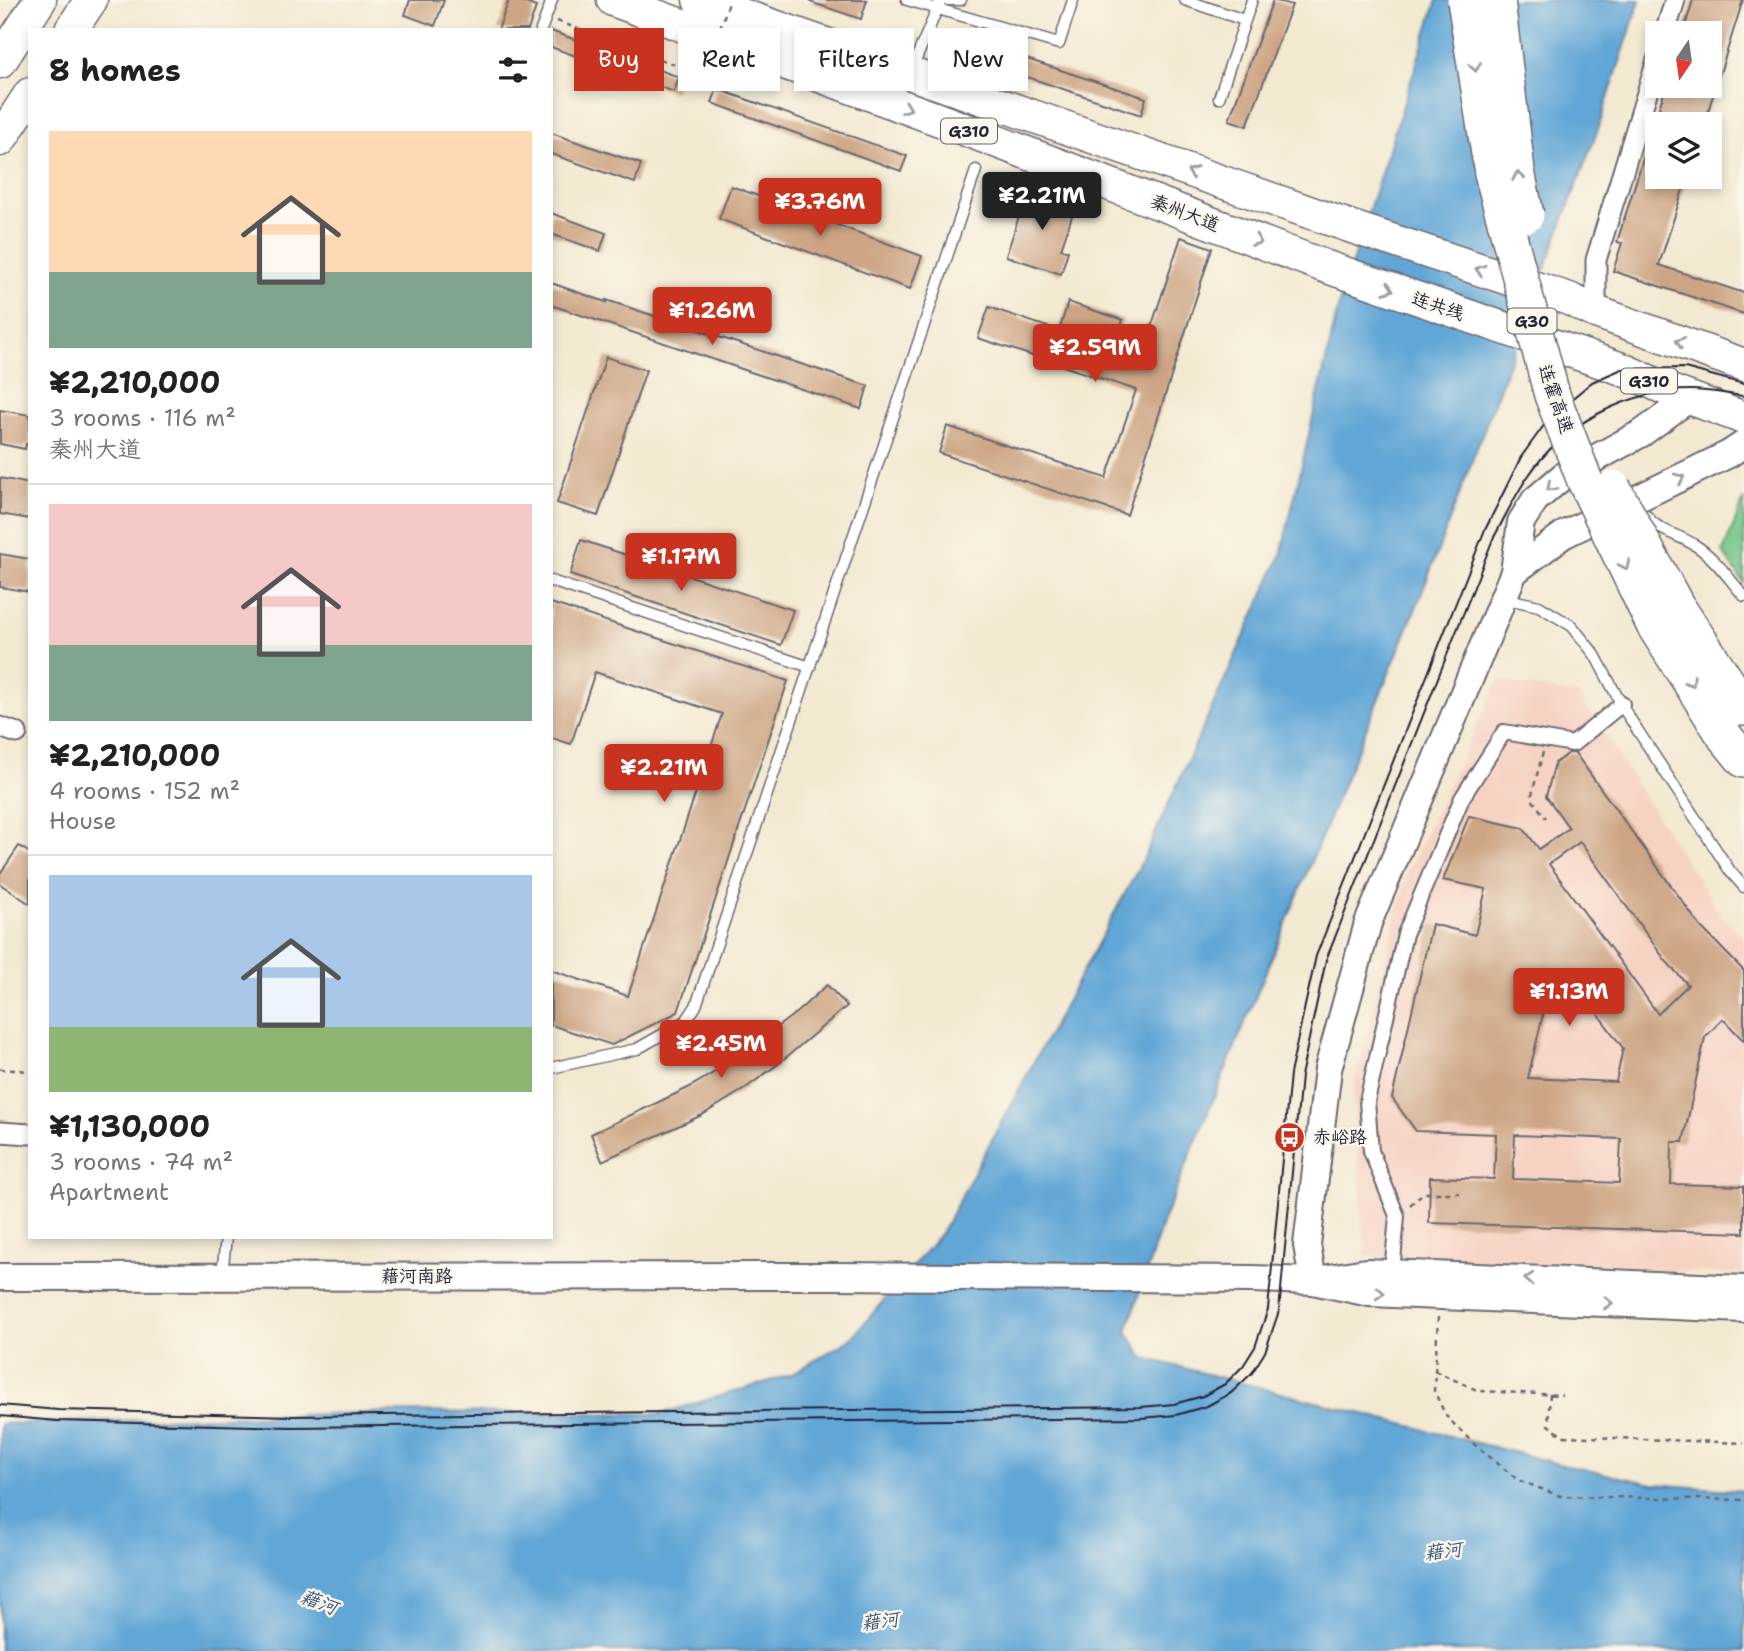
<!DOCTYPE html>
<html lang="en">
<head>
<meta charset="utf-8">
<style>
	body { margin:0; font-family:"Shantell Sans","LXGW WenKai TC",sans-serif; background:#f2f2f2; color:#202124; height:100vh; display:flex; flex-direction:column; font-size:26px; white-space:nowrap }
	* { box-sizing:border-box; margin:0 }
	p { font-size:23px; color:#757577 }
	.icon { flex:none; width:38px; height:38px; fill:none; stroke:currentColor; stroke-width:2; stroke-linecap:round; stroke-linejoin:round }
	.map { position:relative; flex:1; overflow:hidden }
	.drawer { position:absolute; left:28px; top:28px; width:525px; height:1211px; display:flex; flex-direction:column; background:#fff; border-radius:0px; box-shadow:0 4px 10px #0003 }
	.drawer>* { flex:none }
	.guide { position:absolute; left:574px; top:28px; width:665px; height:63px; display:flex; gap:14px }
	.needle { width:46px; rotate:193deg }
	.buttons { position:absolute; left:1645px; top:21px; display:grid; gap:14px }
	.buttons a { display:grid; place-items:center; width:77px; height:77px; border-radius:0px; background:#fff; box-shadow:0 4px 10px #0003; font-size:35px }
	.price { position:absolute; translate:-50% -60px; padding:0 16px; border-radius:7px; background:#c8321e; color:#fff; font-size:23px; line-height:46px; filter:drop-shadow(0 2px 4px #0008) }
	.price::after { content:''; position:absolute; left:50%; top:42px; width:21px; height:16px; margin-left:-10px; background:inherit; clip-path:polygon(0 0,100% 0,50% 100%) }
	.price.on { background:#222; color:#fff }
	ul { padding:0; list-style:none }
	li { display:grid; align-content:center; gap:14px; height:371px; padding:0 21px }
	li+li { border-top:2px solid #e0e0e0 }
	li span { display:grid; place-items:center; height:217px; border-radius:0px; color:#555 }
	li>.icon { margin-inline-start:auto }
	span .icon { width:126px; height:126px; fill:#fffc; stroke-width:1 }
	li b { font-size:30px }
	h2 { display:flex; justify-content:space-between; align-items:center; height:84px; padding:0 21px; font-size:30px }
	.pill { padding:0 24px; border-radius:0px; background:#fff; box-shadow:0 4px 10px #0003; font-size:24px; line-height:63px }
	.pill.on { background:#c8321e; color:#fff }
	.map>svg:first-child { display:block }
	.built { fill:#f6d2c3 }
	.green { fill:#77c88a; stroke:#4c7562; stroke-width:2 }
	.water { fill:#61a6d6; stroke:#426488; stroke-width:2 }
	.building { fill:#cda584; fill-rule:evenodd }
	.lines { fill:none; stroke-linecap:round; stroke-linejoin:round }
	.service-casing { stroke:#6b6870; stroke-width:13 }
	.pedestrian-casing { stroke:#6b6870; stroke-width:18 }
	.minor-casing { stroke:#6b6870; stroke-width:23 }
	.secondary-casing { stroke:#6b6870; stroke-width:30 }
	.trunk-casing { stroke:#6b6870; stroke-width:35 }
	.motorway-casing { stroke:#6b6870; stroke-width:38 }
	.path { stroke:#6b6870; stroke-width:2.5; stroke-dasharray:5 5; stroke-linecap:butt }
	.service { stroke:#fff; stroke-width:10 }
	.pedestrian { stroke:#fff; stroke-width:14 }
	.minor { stroke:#fff; stroke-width:19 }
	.secondary { stroke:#fff; stroke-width:26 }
	.trunk { stroke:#fff; stroke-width:32 }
	.motorway { stroke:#fff; stroke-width:35 }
	.tram { stroke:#22223b; stroke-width:2 }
	.motorway-bridge-casing { stroke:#6b6870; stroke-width:38; stroke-linecap:butt }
	.path-bridge { stroke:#6b6870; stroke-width:2.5; stroke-dasharray:5 5; stroke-linecap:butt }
	.motorway-bridge { stroke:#fff; stroke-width:35 }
	.oneway { stroke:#9c9ca7 }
	.labels { text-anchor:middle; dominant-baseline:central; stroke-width:5; stroke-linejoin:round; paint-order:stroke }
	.shield { fill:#fbf7ec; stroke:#636270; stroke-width:2 }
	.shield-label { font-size:16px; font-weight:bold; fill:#22223b }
	.street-label { font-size:18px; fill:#22223b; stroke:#fbf7ec }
	.poi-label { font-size:18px; fill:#22223b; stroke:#fbf7ec; text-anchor:start }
	.water-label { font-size:19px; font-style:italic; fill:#3b5779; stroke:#fbf7ec }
</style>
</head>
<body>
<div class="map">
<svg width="1744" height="1651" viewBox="0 0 1744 1651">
	<rect width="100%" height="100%" fill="#fbf7ec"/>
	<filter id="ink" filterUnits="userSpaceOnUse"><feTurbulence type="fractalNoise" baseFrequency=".0143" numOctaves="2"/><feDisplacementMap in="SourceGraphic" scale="14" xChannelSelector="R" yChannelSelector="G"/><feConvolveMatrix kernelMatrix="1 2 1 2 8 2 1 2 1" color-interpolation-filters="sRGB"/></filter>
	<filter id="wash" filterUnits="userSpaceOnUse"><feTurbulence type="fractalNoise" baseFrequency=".00686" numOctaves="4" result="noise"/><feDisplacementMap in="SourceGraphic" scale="28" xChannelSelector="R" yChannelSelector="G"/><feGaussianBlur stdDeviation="1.57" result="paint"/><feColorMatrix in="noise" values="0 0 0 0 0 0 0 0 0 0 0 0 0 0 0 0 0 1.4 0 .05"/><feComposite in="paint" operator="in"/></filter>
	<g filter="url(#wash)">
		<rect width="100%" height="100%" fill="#f3e9d1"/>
		<path class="built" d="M1499,680L1579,695L1720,914L1744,938V1274L1365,1256L1353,1091L1406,875Z"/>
		<path class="green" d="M1744,499V583L1723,552Z"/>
		<path class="water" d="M1437,0H1640L1598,129L1418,603L1163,1221L1127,1331L1144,1358L1563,1465L1654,1484L1744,1491V1651H0V1424L394,1412L660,1414L790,1375L851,1339L942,1232L1143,860L1281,555L1340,300Z"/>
		<g id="blocks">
			<g class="building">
				<path d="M410,0H444L435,26L405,15Z"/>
				<path d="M509,0H519L536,7L528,30H498Z"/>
				<path d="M811,0H867L861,19L810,2Z"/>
				<path d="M1273,0L1292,5L1247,126L1229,120Z"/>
				<path d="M1693,0H1743L1704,124H1657V177H1687L1659,265L1744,293V314L1613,271L1622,243L1617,242L1666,86H1710V33H1683Z"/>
				<path d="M551,31L679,77L674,92L551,47Z"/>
				<path d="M996,49L1146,98L1141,115L991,65Z"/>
				<path d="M717,89L907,156L901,171L712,103Z"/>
				<path d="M551,133L641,164L635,183L551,154Z"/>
				<path d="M731,186L922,256L910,289L719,219Z"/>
				<path d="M1028,189L1076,204L1061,249L1068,251L1061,274L1006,256Z"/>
				<path d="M551,213L606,233L600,251L551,234Z"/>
				<path d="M1181,237L1212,248L1127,515L939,453L947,426L1106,478L1136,390L978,338L989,307L1059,331L1068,302L1123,320L1114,349L1141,358Z"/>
				<path d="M551,283L606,302V300L868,386L861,409L551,305Z"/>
				<path d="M606,357L646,370L598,516L557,503Z"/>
				<path d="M0,410L30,415V445L26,444L25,449L0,444Z"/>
				<path d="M0,478L30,484V519L0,514Z"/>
				<path d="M581,540L793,610L781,645L570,575Z"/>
				<path d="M0,554L30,559V592L0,587Z"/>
				<path d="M551,603L788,681L678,1012L612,1045L551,1025V970L628,996L722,714L595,672L571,744L551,738Z"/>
				<path d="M1569,753H1575L1701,927L1744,971V1041L1723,1019L1705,1037L1683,1142H1672L1671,1184L1744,1186V1233L1429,1223L1430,1177L1494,1179L1496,1134L1416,1131L1392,1098L1432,924L1475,935L1486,889L1443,880L1469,816L1523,828L1539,849L1569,828L1546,796L1555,763ZM1580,842L1666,961L1688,985L1658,1014L1549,864ZM1553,972L1574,1001L1583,994L1623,1048L1616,1082L1528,1078ZM1515,1135L1621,1139L1619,1183L1513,1179Z"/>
				<path d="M19,846L30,853V904L0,884V874Z"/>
				<path d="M827,985L847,1006L777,1065L743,1090L702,1115L602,1161L591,1134L688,1088L728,1064L797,1012Z"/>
			</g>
		</g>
	</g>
	<g filter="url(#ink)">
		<use href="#blocks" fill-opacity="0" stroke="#6b6870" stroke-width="2"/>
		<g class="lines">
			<defs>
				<g id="service">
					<path d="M907,0L1059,44L1073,0"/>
					<path d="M946,0H961"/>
					<path d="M1185,0L1244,20"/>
					<path d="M541,30L552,0"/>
					<path d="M911,71L941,0"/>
					<path d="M1219,98L1252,0"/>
					<path d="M1646,515C1657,531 1677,534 1693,544C1714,556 1729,579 1744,596"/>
					<path d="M551,581L810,667"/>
					<path d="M1503,598L1539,606L1572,626L1595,655L1625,711L1730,871L1744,887"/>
					<path d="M551,1068L637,1049L686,1021L696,1006L976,170"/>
					<path d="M222,1275L226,1237"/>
				</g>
				<path id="pedestrian" d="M1392,1273L1397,1216L1371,1151L1367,1101L1405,934L1462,798L1504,732L1573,744L1622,704"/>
				<g id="minor">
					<path d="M1665,33L1675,0"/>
					<path d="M1596,312V260L1657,60"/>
					<path d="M0,727L17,733"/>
					<path d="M0,1132L30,1134"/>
				</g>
				<g id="secondary">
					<path d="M1514,572L1563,535L1729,454L1744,444"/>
					<path d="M0,1277L834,1276L1252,1279L1313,1281L1370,1293L1744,1309"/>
					<path d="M1329,1278L1366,1272L1744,1289"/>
					<path d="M1313,1281L1307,1245L1328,1069L1368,923L1514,572L1521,522L1535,500L1563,476L1642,433L1690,398"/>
				</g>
				<g id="trunk">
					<path d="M613,0L948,123L1324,266L1622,369L1673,392L1744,418"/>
					<path d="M699,0L1349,226L1569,299L1596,312L1744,365"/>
					<path d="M71,30L91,0"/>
					<path d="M0,62L40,0"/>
					<path d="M0,140L30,94"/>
				</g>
				<g id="motorway">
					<path d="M1676,605L1744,708"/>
					<path d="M1654,625L1726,738L1744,760"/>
				</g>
			</defs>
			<use href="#service" class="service-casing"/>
			<use href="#pedestrian" class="pedestrian-casing"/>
			<use href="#minor" class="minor-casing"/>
			<use href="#secondary" class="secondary-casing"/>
			<use href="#trunk" class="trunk-casing"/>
			<use href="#motorway" class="motorway-casing"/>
			<g class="path">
				<path d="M557,21L738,88"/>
				<path d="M1543,752L1531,798L1546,818"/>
				<path d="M0,1069L30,1071"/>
				<path d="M1410,1205L1423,1193H1460"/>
				<path d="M1438,1317L1434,1391L1446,1416L1475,1445L1518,1480L1560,1496L1744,1500"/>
				<path d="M1435,1371L1479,1391L1562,1395"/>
				<path d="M1550,1394L1548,1425L1563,1436L1744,1443"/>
			</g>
			<use href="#service" class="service"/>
			<use href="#pedestrian" class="pedestrian"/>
			<use href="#minor" class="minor"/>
			<use href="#secondary" class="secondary"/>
			<use href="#trunk" class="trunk"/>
			<use href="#motorway" class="motorway"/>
			<g class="tram">
				<path d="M0,1405L58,1410L292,1416L1141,1407L1174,1404L1203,1396L1225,1384L1243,1366L1255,1347L1268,1309L1290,1074L1316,956L1484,532L1521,457L1550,417L1592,382L1622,369L1685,368L1744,384"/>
				<path d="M0,1416L57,1421L292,1427L1141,1418L1176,1415L1207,1406L1231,1393L1252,1373L1265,1352L1279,1311L1301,1076L1326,960L1493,539C1504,519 1514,497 1527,478C1562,424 1627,390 1691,390C1708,390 1727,394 1744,396"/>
			</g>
			<defs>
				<g id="motorway-bridge">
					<path d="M1465,0L1492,173L1552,395L1585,481L1654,625"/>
					<path d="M1497,0L1517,171L1526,215"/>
					<path d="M1613,488L1676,605"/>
				</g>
			</defs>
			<use href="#motorway-bridge" class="motorway-bridge-casing"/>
			<path class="path-bridge" d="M703,75L730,0"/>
			<use href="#motorway-bridge" class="motorway-bridge"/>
		</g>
		<defs><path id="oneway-chevron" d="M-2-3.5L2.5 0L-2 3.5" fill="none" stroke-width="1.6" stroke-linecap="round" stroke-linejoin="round" transform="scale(1.75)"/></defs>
		<g class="oneway">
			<use href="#oneway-chevron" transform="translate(1475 67) rotate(81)"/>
			<use href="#oneway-chevron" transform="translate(907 108) rotate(20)"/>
			<use href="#oneway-chevron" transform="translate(1192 172) rotate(-161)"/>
			<use href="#oneway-chevron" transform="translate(1518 176) rotate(-100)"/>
			<use href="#oneway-chevron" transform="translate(1257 241) rotate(21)"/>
			<use href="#oneway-chevron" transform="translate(1480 270) rotate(-162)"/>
			<use href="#oneway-chevron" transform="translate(1389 289) rotate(19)"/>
			<use href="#oneway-chevron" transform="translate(1680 342) rotate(-161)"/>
			<use href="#oneway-chevron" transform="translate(1680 478) rotate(-26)"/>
			<use href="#oneway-chevron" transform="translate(1551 487) rotate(139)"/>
			<use href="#oneway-chevron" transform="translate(1625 565) rotate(65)"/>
			<use href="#oneway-chevron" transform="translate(1691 682) rotate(57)"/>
			<use href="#oneway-chevron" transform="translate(1529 1279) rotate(-177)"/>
			<use href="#oneway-chevron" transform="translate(1380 1293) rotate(3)"/>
			<use href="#oneway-chevron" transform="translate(1608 1303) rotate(2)"/>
		</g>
	</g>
	<defs>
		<symbol id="bus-disc" viewBox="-11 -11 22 22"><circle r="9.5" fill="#c8321e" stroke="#fbf7ec"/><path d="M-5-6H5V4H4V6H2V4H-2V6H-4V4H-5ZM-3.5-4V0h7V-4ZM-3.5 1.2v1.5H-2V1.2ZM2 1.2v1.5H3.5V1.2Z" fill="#fff"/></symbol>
	</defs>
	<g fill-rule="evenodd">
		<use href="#bus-disc" x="1272" y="1120" width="35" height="35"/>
	</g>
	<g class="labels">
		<g class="shield">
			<rect x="941" y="118.5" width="56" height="25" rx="5"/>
			<rect x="1507.5" y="308.5" width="49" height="25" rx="5"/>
			<rect x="1621" y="368.5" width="56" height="25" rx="5"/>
		</g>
		<g class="shield-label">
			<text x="969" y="131">G310</text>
			<text x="1532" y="321">G30</text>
			<text x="1649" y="381">G310</text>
		</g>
		<g class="street-label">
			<text transform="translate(1185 213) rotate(21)">秦州大道</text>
			<text transform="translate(1438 306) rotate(19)">连共线</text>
			<text transform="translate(1556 399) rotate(71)">连霍高速</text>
			<text x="417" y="1276">藉河南路</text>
		</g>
		<g class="poi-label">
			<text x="1313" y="1137">赤峪路</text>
		</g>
		<g class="water-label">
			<text transform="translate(1443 1551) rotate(-7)">藉河</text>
			<text transform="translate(319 1602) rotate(21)">藉河</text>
			<text transform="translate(880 1621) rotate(-7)">藉河</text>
		</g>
	</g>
</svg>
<div class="buttons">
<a><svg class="needle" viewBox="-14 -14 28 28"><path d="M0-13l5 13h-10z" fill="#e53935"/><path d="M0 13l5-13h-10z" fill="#757577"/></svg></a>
<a><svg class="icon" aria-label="layers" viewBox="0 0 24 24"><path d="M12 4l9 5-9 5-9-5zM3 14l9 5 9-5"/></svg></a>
</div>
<b class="price on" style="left:1042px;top:232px">¥2.21M</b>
<b class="price" style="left:820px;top:238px">¥3.76M</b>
<b class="price" style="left:712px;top:347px">¥1.26M</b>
<b class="price" style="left:1095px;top:384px">¥2.59M</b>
<b class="price" style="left:681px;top:593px">¥1.17M</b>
<b class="price" style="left:664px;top:804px">¥2.21M</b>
<b class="price" style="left:1569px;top:1028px">¥1.13M</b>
<b class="price" style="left:721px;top:1080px">¥2.45M</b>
<div class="guide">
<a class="pill on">Buy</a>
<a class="pill">Rent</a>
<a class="pill">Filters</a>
<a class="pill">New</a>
</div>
<section class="drawer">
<h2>8 homes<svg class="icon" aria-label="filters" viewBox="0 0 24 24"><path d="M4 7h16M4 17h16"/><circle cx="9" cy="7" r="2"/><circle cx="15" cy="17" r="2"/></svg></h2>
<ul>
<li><span style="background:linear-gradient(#ffd9b3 65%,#7fa58c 0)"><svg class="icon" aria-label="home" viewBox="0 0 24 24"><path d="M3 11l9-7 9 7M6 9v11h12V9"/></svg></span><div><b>¥2,210,000</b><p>3 rooms · 116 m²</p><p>秦州大道</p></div></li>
<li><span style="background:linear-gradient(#f6c9c9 65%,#7fa58c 0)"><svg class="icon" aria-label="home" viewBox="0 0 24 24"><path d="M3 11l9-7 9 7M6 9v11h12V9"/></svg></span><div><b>¥2,210,000</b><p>4 rooms · 152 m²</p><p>House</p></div></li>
<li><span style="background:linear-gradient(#a9c7e8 70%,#8fb573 0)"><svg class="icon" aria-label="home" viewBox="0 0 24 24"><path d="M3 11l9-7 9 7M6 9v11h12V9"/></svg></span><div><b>¥1,130,000</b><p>3 rooms · 74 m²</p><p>Apartment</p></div></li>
</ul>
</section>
</div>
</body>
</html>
